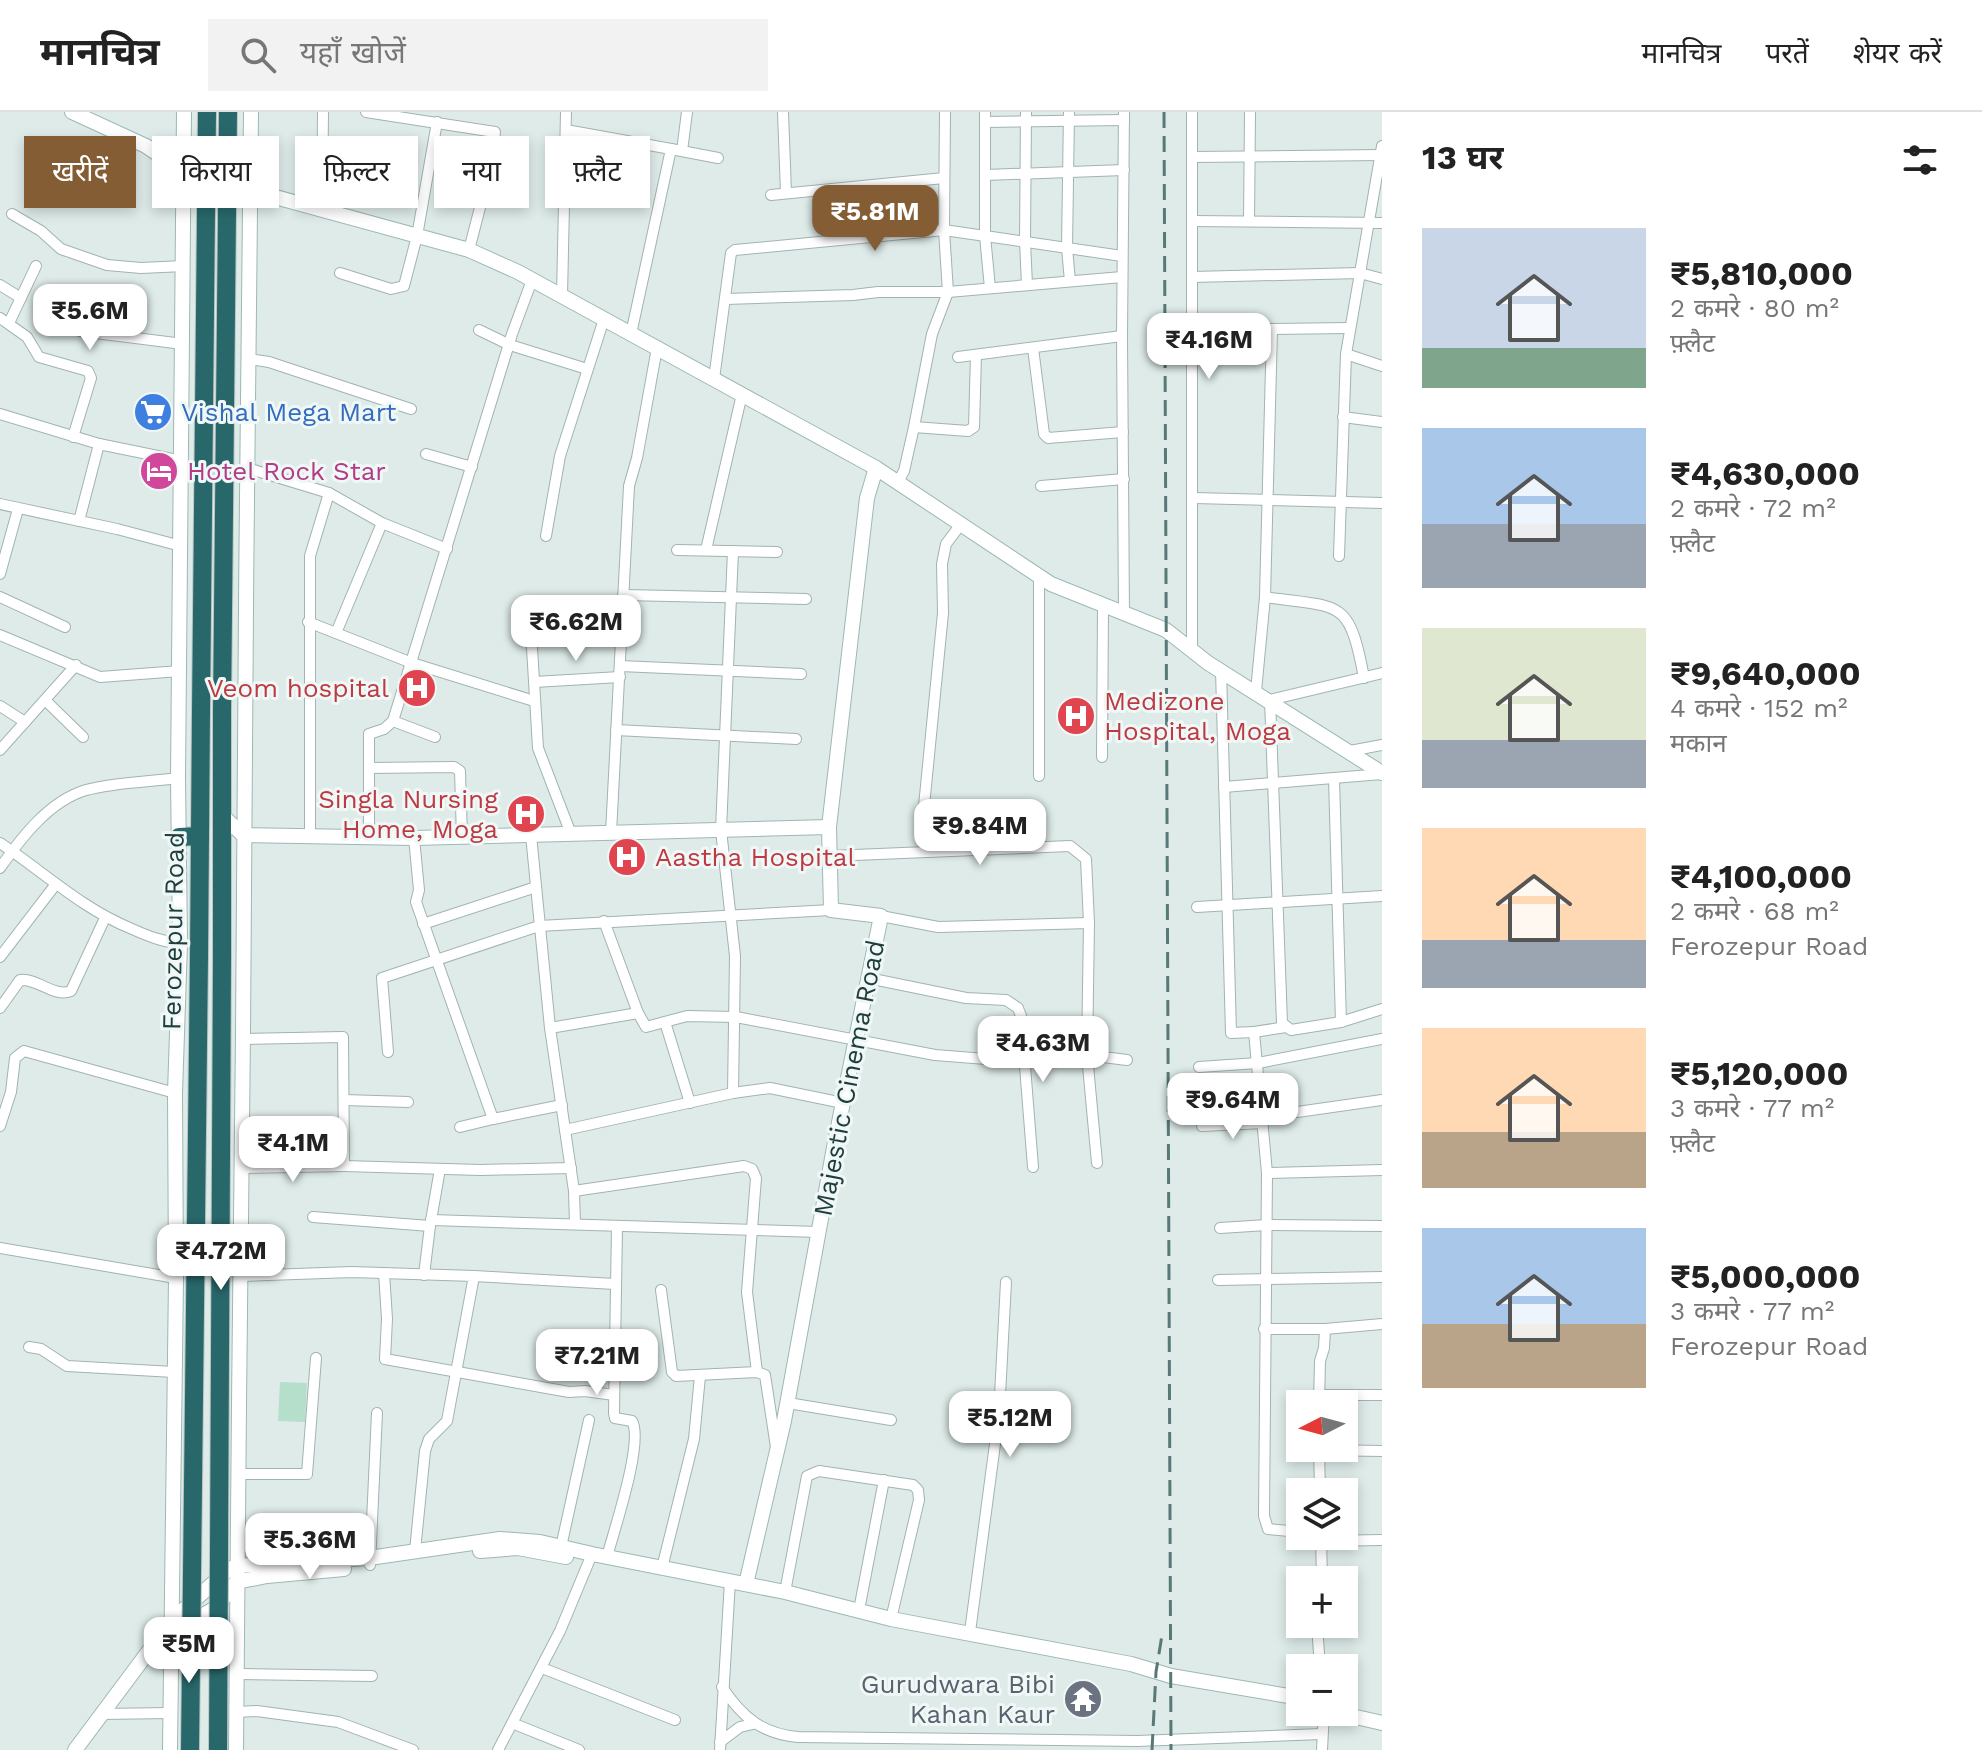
<!DOCTYPE html>
<html lang="hi">
<head>
<meta charset="utf-8">
<style>
	body { margin:0; font-family:"Work Sans","Noto Sans Devanagari",sans-serif; background:#f2f2f2; color:#222; height:100vh; display:flex; flex-direction:column; font-size:30px; white-space:nowrap }
	* { box-sizing:border-box; margin:0 }
	p { font-size:26px; color:#767676 }
	.icon { flex:none; width:44px; height:44px; fill:none; stroke:currentColor; stroke-width:2; stroke-linecap:round; stroke-linejoin:round }
	.map { position:relative; flex:1; overflow:hidden }
	.drawer { display:flex; flex-direction:column; background:#fff; width:600px }
	.drawer>* { flex:none }
	.hud { position:absolute; left:24px; top:24px; width:760px; height:72px; display:flex; gap:16px }
	.needle { width:52px; rotate:264deg }
	.tools { position:absolute; left:1286px; top:1278px; display:grid; gap:16px }
	.tools a { display:grid; place-items:center; width:72px; height:72px; border-radius:0px; background:#fff; box-shadow:0 4px 12px #0003; font-size:40px }
	.price { position:absolute; translate:-50% -68px; padding:0 18px; border-radius:16px; background:#fff; color:#222; font-size:26px; line-height:52px; filter:drop-shadow(0 2px 4px #0008) }
	.price::after { content:''; position:absolute; left:50%; top:48px; width:24px; height:18px; margin-left:-12px; background:inherit; clip-path:polygon(0 0,100% 0,50% 100%) }
	.price.selected { background:#855d34; color:#fff }
	ul { padding:0; list-style:none }
	li { display:flex; align-items:center; gap:24px; height:200px; padding:0 40px }
	li span { display:grid; place-items:center; flex:none; width:224px; height:160px; border-radius:0px; color:#555 }
	li>.icon { margin-inline-start:auto }
	span .icon { width:96px; height:96px; fill:#fffc; stroke-width:1 }
	li b { font-size:34px }
	h2 { display:flex; justify-content:space-between; align-items:center; height:96px; padding:0 40px; font-size:34px }
	.tag { padding:0 28px; border-radius:0px; background:#fff; box-shadow:0 4px 12px #0003; font-size:28px; line-height:72px }
	.tag.selected { background:#855d34; color:#fff }
	header { display:flex; align-items:center; gap:48px; box-sizing:border-box; height:112px; padding:0 40px; background:#fff; border-bottom:2px solid #e0e0e0 }
	header strong { font-size:38px }
	nav { display:flex; gap:44px; margin-inline-start:auto; font-size:28px }
	.search { width:560px; height:72px; background:#f2f2f2; display:flex; align-items:center; gap:20px; box-sizing:border-box; padding:0 28px; border-radius:0px; color:#767676; font-size:30px }
	main { display:flex; flex:1; min-height:0 }
	.map>svg:first-child { display:block }
	.green { fill:#b5dfcb }
	.lines { fill:none; stroke-linecap:round; stroke-linejoin:round }
	.street-casing { stroke:#a1b3b2; stroke-width:12 }
	.secondary-casing { stroke:#9cb8b5; stroke-width:16 }
	.highway-casing { stroke:#bcc5c4; stroke-width:20 }
	.street { stroke:#fff; stroke-width:10 }
	.secondary { stroke:#fff; stroke-width:14 }
	.highway { stroke:#28686b; stroke-width:18 }
	.rail { stroke:#587978; stroke-width:3; stroke-dasharray:16 8; stroke-linecap:butt }
	.highway-bridge-casing { stroke:#bcc5c4; stroke-width:20; stroke-linecap:butt }
	.highway-bridge { stroke:#28686b; stroke-width:18 }
	.labels { text-anchor:middle; dominant-baseline:central; stroke-width:6; stroke-linejoin:round; paint-order:stroke }
	.shop-label { font-size:26px; fill:#366cbe; stroke:#eff8f6; text-anchor:start }
	.hotel-label { font-size:26px; fill:#b23c85; stroke:#eff8f6; text-anchor:start }
	.health-label { font-size:26px; fill:#be3a42; stroke:#eff8f6; text-anchor:end }
	.street-label { font-size:26px; fill:#1e3d3c; stroke:#eff8f6 }
	.worship-label { font-size:26px; fill:#5b616d; stroke:#eff8f6; text-anchor:end }
</style>
</head>
<body>
<header>
<strong>मानचित्र</strong>
<div class="search"><svg class="icon" aria-label="search" viewBox="0 0 24 24"><circle cx="10" cy="10" r="6"/><path d="M15 15l6 6"/></svg>यहाँ खोजें</div>
<nav><a>मानचित्र</a><a>परतें</a><a>शेयर करें</a></nav>
</header>
<main>
<div class="map">
<svg width="1382" height="1638" viewBox="0 0 1382 1638">
	<rect width="100%" height="100%" fill="#deebe9"/>
	<path class="green" d="M280,1270L307,1271L305,1310L278,1309Z"/>
	<g class="lines">
		<defs>
			<g id="street">
				<path d="M366,0L495,20L492,49L469,138"/>
				<path d="M783,0L786,81"/>
				<path d="M985,0V124L990,176"/>
				<path d="M1026,0L1025,129L1027,173"/>
				<path d="M1069,0L1067,136L1070,169"/>
				<path d="M1124,0L1122,224L1124,502"/>
				<path d="M985,10L1124,8"/>
				<path d="M566,18L671,37L631,222"/>
				<path d="M671,37L718,46"/>
				<path d="M682,39L687,0"/>
				<path d="M1192,45L1382,43"/>
				<path d="M985,63L1124,58"/>
				<path d="M771,83L944,66"/>
				<path d="M322,97L323,0"/>
				<path d="M12,102L41,119L61,137L107,153L141,156L184,154"/>
				<path d="M1192,109L1382,111"/>
				<path d="M1249,109L1250,0"/>
				<path d="M340,161L391,177L404,174L417,124L437,10"/>
				<path d="M1192,165L1360,161L1382,167"/>
				<path d="M0,173L21,186"/>
				<path d="M562,184L566,0"/>
				<path d="M726,187L853,183L878,180H948L1122,165"/>
				<path d="M0,206L27,225L39,245L88,259L91,266L73,325"/>
				<path d="M9,211L36,154"/>
				<path d="M1192,214L1272,217L1265,485L1256,579"/>
				<path d="M1272,217L1349,216"/>
				<path d="M479,218L510,233L587,257"/>
				<path d="M80,219L183,232"/>
				<path d="M1033,236L1044,322L1048,326L1123,320"/>
				<path d="M1346,242L1382,254"/>
				<path d="M958,245L1122,224"/>
				<path d="M249,247L269,250L411,297"/>
				<path d="M714,267L731,141L735,138L944,118L1122,144"/>
				<path d="M0,302L99,332L182,349"/>
				<path d="M1343,305L1382,310"/>
				<path d="M914,315L968,319L974,315L976,243"/>
				<path d="M426,342L472,355"/>
				<path d="M247,356L329,381L382,411L447,437"/>
				<path d="M898,370L904,359L914,315L932,222L948,180L944,118L945,0"/>
				<path d="M1041,374L1124,367"/>
				<path d="M1194,386L1382,391"/>
				<path d="M0,392L117,417L181,434"/>
				<path d="M79,409L99,332"/>
				<path d="M546,424L560,344L604,207"/>
				<path d="M677,438L777,440"/>
				<path d="M706,438L742,282"/>
				<path d="M733,439L721,718L735,844L733,981"/>
				<path d="M1339,444L1346,242L1382,34"/>
				<path d="M0,462L18,397"/>
				<path d="M623,483L806,487"/>
				<path d="M0,485L65,515"/>
				<path d="M1265,485C1341,496 1349,485 1364,566"/>
				<path d="M308,510L412,551L534,589"/>
				<path d="M531,519L538,636L571,722"/>
				<path d="M336,521L382,411"/>
				<path d="M0,523L100,565L180,559"/>
				<path d="M1192,538V0"/>
				<path d="M620,554L801,562"/>
				<path d="M1221,558L1231,921L1254,920L1267,1061L1264,1404L1268,1417L1300,1420"/>
				<path d="M1382,561L1270,588L1282,911L1291,918L1341,910L1382,897"/>
				<path d="M534,570L620,565"/>
				<path d="M45,588L83,625"/>
				<path d="M0,594L25,610"/>
				<path d="M393,609L435,625"/>
				<path d="M616,618L796,627"/>
				<path d="M0,638L76,553"/>
				<path d="M1350,639L1382,633"/>
				<path d="M1102,645L1103,494"/>
				<path d="M369,656V622L384,617L393,609L512,222L532,168"/>
				<path d="M1039,664V464"/>
				<path d="M1334,667L1341,910"/>
				<path d="M1224,675L1382,662"/>
				<path d="M924,694L943,501L942,452L946,432L961,412"/>
				<path d="M611,721L629,374L637,346L657,236"/>
				<path d="M531,723L550,916L574,1079"/>
				<path d="M310,724V444L329,381"/>
				<path d="M369,725V656L454,655L460,659L462,725"/>
				<path d="M414,726L419,778L416,790L493,1007L562,993"/>
				<path d="M0,731C45,761 81,796 132,817C148,824 162,830 180,831"/>
				<path d="M830,744L1070,734L1086,747L1089,811"/>
				<path d="M0,756C21,726 49,689 86,678C115,670 148,670 178,666"/>
				<path d="M1197,795L1382,784"/>
				<path d="M881,804L938,815L1089,811L1087,943L1097,1051"/>
				<path d="M604,809L638,901L646,915L687,904L736,905L935,943L1024,950L1087,943L1127,948"/>
				<path d="M423,812L536,775"/>
				<path d="M0,845L56,772"/>
				<path d="M868,866L966,886L1006,888L1018,896L1021,904L1033,1055"/>
				<path d="M0,896L20,868C38,866 54,886 71,879L105,806"/>
				<path d="M665,910L690,991"/>
				<path d="M550,916L638,901"/>
				<path d="M1254,920L1286,915"/>
				<path d="M243,927L343,925L344,1054L480,1058L571,1056"/>
				<path d="M388,940L382,866L539,814L831,798"/>
				<path d="M1199,955L1258,951L1382,927"/>
				<path d="M344,988L408,990"/>
				<path d="M1262,1005L1382,988"/>
				<path d="M0,1014L11,980L15,946L24,939L175,981"/>
				<path d="M1202,1014L1263,1011"/>
				<path d="M460,1015L493,1007"/>
				<path d="M565,1018L733,981L770,976L843,991"/>
				<path d="M241,1056L344,1054"/>
				<path d="M1267,1061L1382,1058"/>
				<path d="M313,1105L430,1114L440,1057"/>
				<path d="M431,1108L819,1120"/>
				<path d="M575,1112L574,1079L744,1054L752,1057L756,1066L747,1180L757,1260"/>
				<path d="M1220,1116L1267,1113L1382,1114"/>
				<path d="M0,1136L176,1166"/>
				<path d="M384,1161L387,1207L385,1247L569,1280L585,1279L614,1283"/>
				<path d="M424,1163L430,1114"/>
				<path d="M241,1164L352,1160L474,1164L447,1309L429,1327L425,1339L415,1439"/>
				<path d="M474,1164L615,1172"/>
				<path d="M1218,1168L1382,1165"/>
				<path d="M661,1178L672,1260L676,1264L757,1260L765,1263L776,1335"/>
				<path d="M1264,1217H1325L1382,1212"/>
				<path d="M29,1235L41,1237L67,1254L174,1260"/>
				<path d="M1319,1283H1382"/>
				<path d="M788,1291L891,1308"/>
				<path d="M1319,1292L1320,1249L1324,1236L1325,1217"/>
				<path d="M1319,1336L1320,1380"/>
				<path d="M1319,1338L1382,1339"/>
				<path d="M237,1362H307L316,1246"/>
				<path d="M1321,1424L1322,1468"/>
				<path d="M1321,1429L1382,1428"/>
				<path d="M561,1435L589,1308"/>
				<path d="M607,1445C614,1418 644,1330 632,1309L615,1306L614,1301L617,1114"/>
				<path d="M370,1453L377,1301"/>
				<path d="M662,1456L694,1327L700,1264"/>
				<path d="M785,1480L807,1364L819,1359L913,1373L918,1378L919,1388L891,1507"/>
				<path d="M859,1498L884,1368"/>
				<path d="M1317,1512L1320,1556"/>
				<path d="M970,1520L999,1302L1006,1170"/>
				<path d="M542,1556L675,1608"/>
				<path d="M238,1562L372,1564"/>
				<path d="M722,1575C742,1605 762,1622 798,1625L1137,1629L1322,1622"/>
				<path d="M236,1600L257,1599L338,1610L413,1638"/>
				<path d="M100,1602L170,1601"/>
				<path d="M512,1611L579,1638"/>
				<path d="M720,1630L740,1615L753,1612"/>
				<path d="M498,1638L560,1519L592,1442"/>
				<path d="M720,1638L730,1469"/>
				<path d="M1322,1638L1324,1600"/>
			</g>
			<g id="secondary">
				<path d="M72,0L146,34L183,59L195,63L469,138L518,160L876,356L1051,472L1166,518L1208,551L1382,661"/>
				<path d="M224,705L243,723L414,726L829,715"/>
				<path d="M480,1439L518,1436L566,1445"/>
				<path d="M746,1472L784,1309L835,1030L881,804L831,798L829,715L867,386L876,356"/>
				<path d="M184,1514L217,1495L236,1470L267,1464L344,1457"/>
				<path d="M1334,1600L1382,1611"/>
				<path d="M75,1638L172,1508L229,1457L237,1454L369,1446L500,1427L540,1430L592,1442L785,1480L891,1507L1131,1552L1171,1564L1300,1586"/>
				<path d="M170,1638L176,1166L175,981L180,831L178,666L184,0"/>
				<path d="M236,1638C237,1399 241,1161 243,922C246,615 246,307 251,0"/>
			</g>
			<g id="highway">
				<path d="M179,725L200,724"/>
				<path d="M199,845L201,599"/>
				<path d="M222,845V600"/>
			</g>
		</defs>
		<use href="#street" class="street-casing"/>
		<use href="#secondary" class="secondary-casing"/>
		<use href="#highway" class="highway-casing"/>
		<use href="#street" class="street"/>
		<use href="#secondary" class="secondary"/>
		<use href="#highway" class="highway"/>
		<g class="rail">
			<path d="M1164,0L1171,1638"/>
			<path d="M1152,1638L1156,1560L1162,1523"/>
		</g>
		<defs>
			<g id="highway-bridge">
				<path d="M201,599L207,0"/>
				<path d="M222,600L228,0"/>
				<path d="M190,1638L199,845"/>
				<path d="M218,1638L222,845"/>
			</g>
		</defs>
		<use href="#highway-bridge" class="highway-bridge-casing"/>
		<use href="#highway-bridge" class="highway-bridge"/>
	</g>
	<defs>
		<symbol id="supermarket-disc" viewBox="-11 -11 22 22"><circle r="9.5" fill="#3f7fe0" stroke="#eff8f6"/><path d="M-6-5.5h2.5l.6 2H6L4.5 2H-2.5L-4.4-4H-6ZM-1.5 3.2a1.3 1.3 0 1 0 .1 0ZM3 3.2a1.3 1.3 0 1 0 .1 0Z" fill="#fff"/></symbol>
		<symbol id="hotel-disc" viewBox="-11 -11 22 22"><circle r="9.5" fill="#d1479c" stroke="#eff8f6"/><path d="M-6-4.5h1.5V1H6V5H4.5V3h-9V5H-6ZM-4 0a1.8 1.8 0 1 1 3.6 0ZM.5 0V-2.5h3Q6-2.5 6 0Z" fill="#fff"/></symbol>
		<symbol id="hospital-disc" viewBox="-11 -11 22 22"><circle r="9.5" fill="#e0444e" stroke="#eff8f6"/><path d="M-5-5h3v3.5h4V-5h3V5h-3V1.5h-4V5h-3Z" fill="#fff"/></symbol>
		<symbol id="temple-disc" viewBox="-11 -11 22 22"><circle r="9.5" fill="#6b7280" stroke="#eff8f6"/><path d="M0-6L5-2H3V0L6.5 2.5H4V6H1.5V3h-3V6H-4V2.5H-6.5L-3 0V-2H-5Z" fill="#fff"/></symbol>
	</defs>
	<g fill-rule="evenodd">
		<use href="#supermarket-disc" x="131" y="278" width="44" height="44"/>
		<use href="#hotel-disc" x="137" y="337" width="44" height="44"/>
		<use href="#hospital-disc" x="395" y="554" width="44" height="44"/>
		<use href="#hospital-disc" x="1054" y="582" width="44" height="44"/>
		<use href="#hospital-disc" x="504" y="680" width="44" height="44"/>
		<use href="#hospital-disc" x="605" y="723" width="44" height="44"/>
		<use href="#temple-disc" x="1061" y="1565" width="44" height="44"/>
	</g>
	<g class="labels">
		<g class="shop-label">
			<text x="181" y="300">Vishal Mega Mart</text>
		</g>
		<g class="hotel-label">
			<text x="187" y="359">Hotel Rock Star</text>
		</g>
		<g class="health-label">
			<text x="389" y="576">Veom hospital</text>
			<text x="1104" y="589" text-anchor="start">Medizone<tspan x="1104" dy="30">Hospital, Moga</tspan></text>
			<text x="498" y="687">Singla Nursing<tspan x="498" dy="30">Home, Moga</tspan></text>
			<text x="655" y="745" text-anchor="start">Aastha Hospital</text>
		</g>
		<g class="street-label">
			<text transform="translate(173 819) rotate(-89)">Ferozepur Road</text>
			<text transform="translate(849 966) rotate(-79)">Majestic Cinema Road</text>
		</g>
		<g class="worship-label">
			<text x="1055" y="1572">Gurudwara Bibi<tspan x="1055" dy="30">Kahan Kaur</tspan></text>
		</g>
	</g>
</svg>
<div class="tools">
<a><svg class="needle" viewBox="-14 -14 28 28"><path d="M0-13l5 13h-10z" fill="#e53935"/><path d="M0 13l5-13h-10z" fill="#767676"/></svg></a>
<a><svg class="icon" aria-label="layers" viewBox="0 0 24 24"><path d="M12 4l9 5-9 5-9-5zM3 14l9 5 9-5"/></svg></a>
<a>+</a>
<a>−</a>
</div>
<b class="price selected" style="left:875px;top:141px">₹5.81M</b>
<b class="price" style="left:90px;top:240px">₹5.6M</b>
<b class="price" style="left:1209px;top:269px">₹4.16M</b>
<b class="price" style="left:576px;top:551px">₹6.62M</b>
<b class="price" style="left:980px;top:755px">₹9.84M</b>
<b class="price" style="left:1043px;top:972px">₹4.63M</b>
<b class="price" style="left:1233px;top:1029px">₹9.64M</b>
<b class="price" style="left:293px;top:1072px">₹4.1M</b>
<b class="price" style="left:221px;top:1180px">₹4.72M</b>
<b class="price" style="left:597px;top:1285px">₹7.21M</b>
<b class="price" style="left:1010px;top:1347px">₹5.12M</b>
<b class="price" style="left:310px;top:1469px">₹5.36M</b>
<b class="price" style="left:189px;top:1573px">₹5M</b>
<div class="hud">
<a class="tag selected">खरीदें</a>
<a class="tag">किराया</a>
<a class="tag">फ़िल्टर</a>
<a class="tag">नया</a>
<a class="tag">फ़्लैट</a>
</div>
</div>
<section class="drawer">
<h2>13 घर<svg class="icon" aria-label="filters" viewBox="0 0 24 24"><path d="M4 7h16M4 17h16"/><circle cx="9" cy="7" r="2"/><circle cx="15" cy="17" r="2"/></svg></h2>
<ul>
<li><span style="background:linear-gradient(#c9d6e8 75%,#7fa58c 0)"><svg class="icon" aria-label="home" viewBox="0 0 24 24"><path d="M3 11l9-7 9 7M6 9v11h12V9"/></svg></span><div><b>₹5,810,000</b><p>2 कमरे · 80 m²</p><p>फ़्लैट</p></div></li>
<li><span style="background:linear-gradient(#a9c7e8 60%,#9aa5b1 0)"><svg class="icon" aria-label="home" viewBox="0 0 24 24"><path d="M3 11l9-7 9 7M6 9v11h12V9"/></svg></span><div><b>₹4,630,000</b><p>2 कमरे · 72 m²</p><p>फ़्लैट</p></div></li>
<li><span style="background:linear-gradient(#dfe7d0 70%,#9aa5b1 0)"><svg class="icon" aria-label="home" viewBox="0 0 24 24"><path d="M3 11l9-7 9 7M6 9v11h12V9"/></svg></span><div><b>₹9,640,000</b><p>4 कमरे · 152 m²</p><p>मकान</p></div></li>
<li><span style="background:linear-gradient(#ffd9b3 70%,#9aa5b1 0)"><svg class="icon" aria-label="home" viewBox="0 0 24 24"><path d="M3 11l9-7 9 7M6 9v11h12V9"/></svg></span><div><b>₹4,100,000</b><p>2 कमरे · 68 m²</p><p>Ferozepur Road</p></div></li>
<li><span style="background:linear-gradient(#ffd9b3 65%,#b9a48a 0)"><svg class="icon" aria-label="home" viewBox="0 0 24 24"><path d="M3 11l9-7 9 7M6 9v11h12V9"/></svg></span><div><b>₹5,120,000</b><p>3 कमरे · 77 m²</p><p>फ़्लैट</p></div></li>
<li><span style="background:linear-gradient(#a9c7e8 60%,#b9a48a 0)"><svg class="icon" aria-label="home" viewBox="0 0 24 24"><path d="M3 11l9-7 9 7M6 9v11h12V9"/></svg></span><div><b>₹5,000,000</b><p>3 कमरे · 77 m²</p><p>Ferozepur Road</p></div></li>
</ul>
</section>
</main>
</body>
</html>
